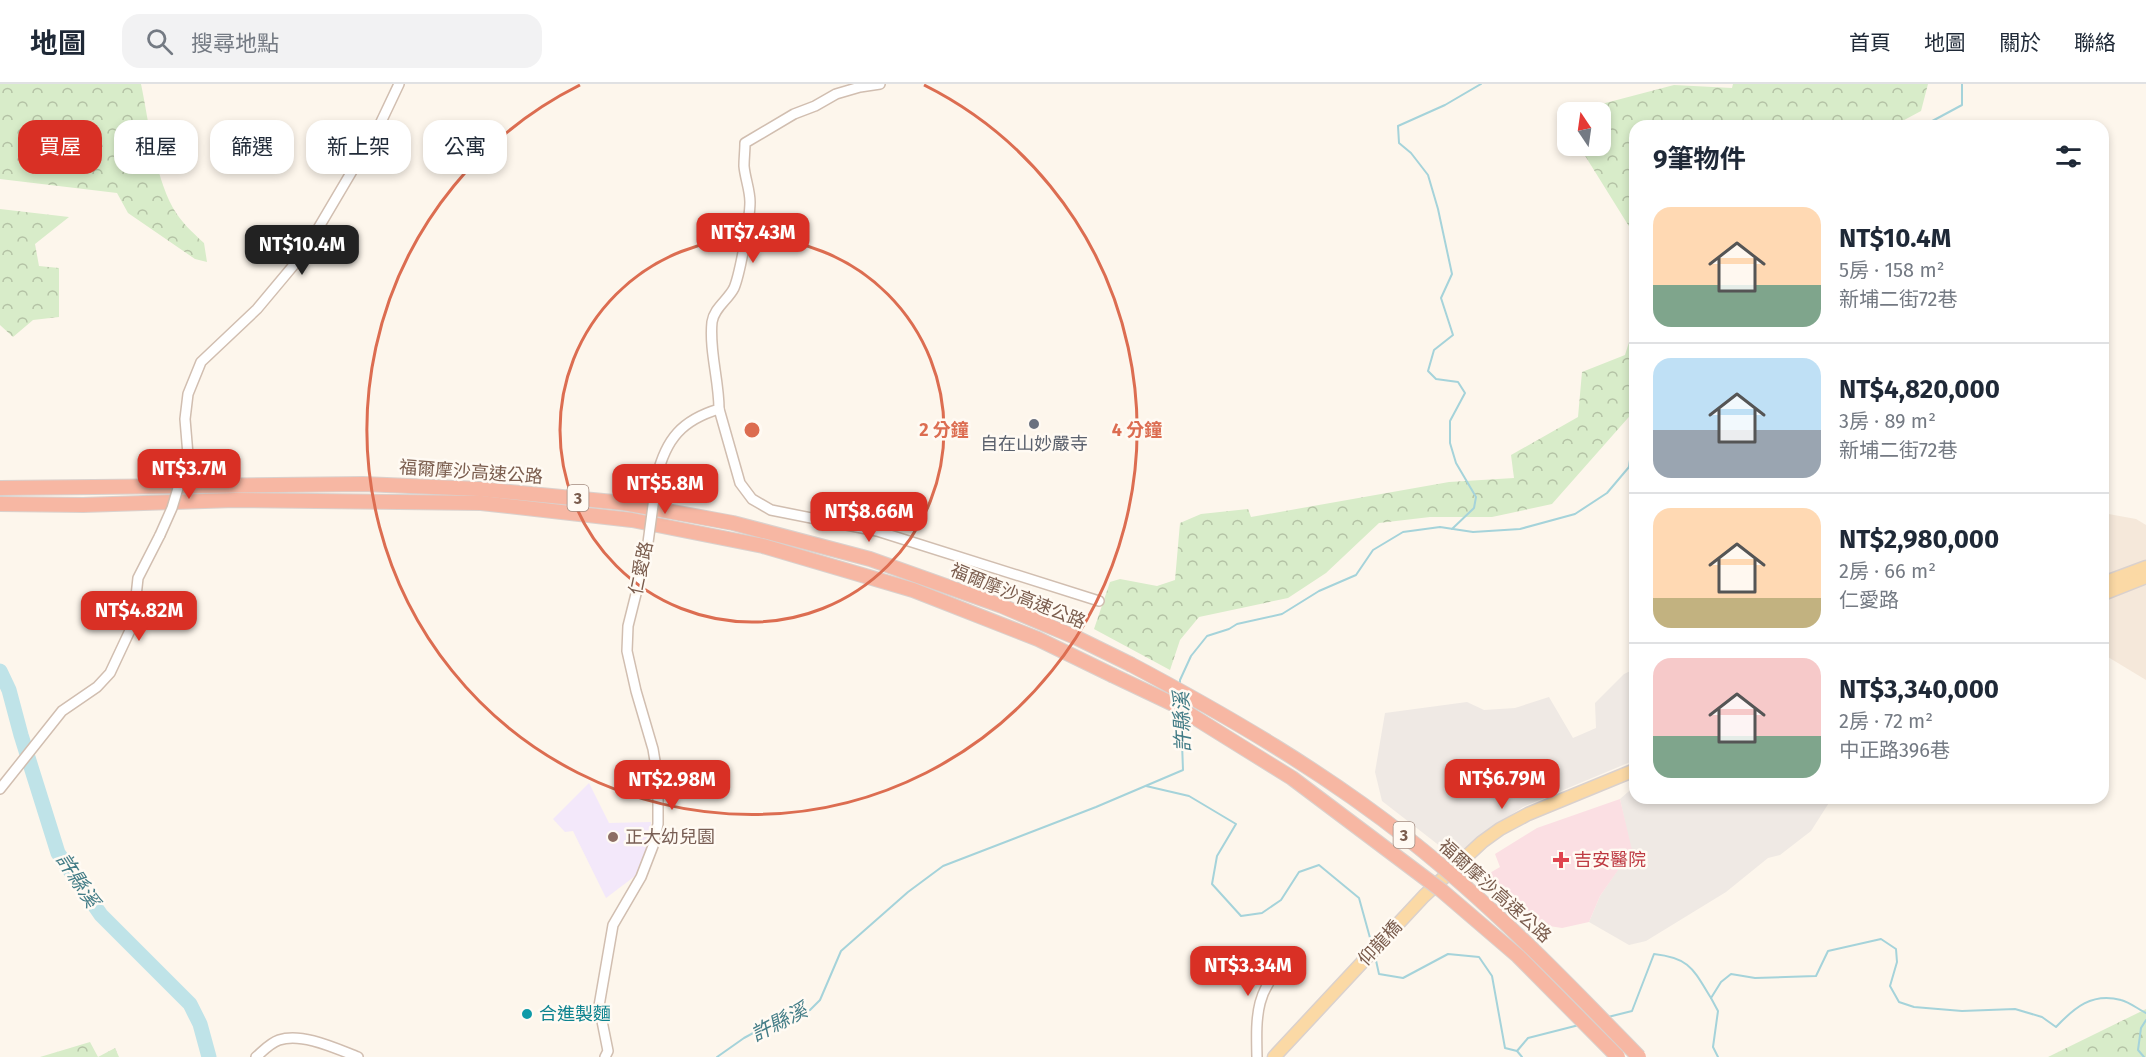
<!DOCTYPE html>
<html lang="zh-TW">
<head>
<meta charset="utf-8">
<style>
	body { margin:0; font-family:"Fira Sans","Noto Sans TC",sans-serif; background:#f2f2f3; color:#1f2937; height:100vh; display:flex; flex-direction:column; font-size:22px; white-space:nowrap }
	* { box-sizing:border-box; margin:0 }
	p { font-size:20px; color:#747a83 }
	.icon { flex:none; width:33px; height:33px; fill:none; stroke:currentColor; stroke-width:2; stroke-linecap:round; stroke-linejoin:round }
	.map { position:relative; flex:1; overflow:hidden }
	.panel { position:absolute; left:1629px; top:36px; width:480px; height:684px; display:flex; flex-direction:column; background:#fff; border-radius:18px; box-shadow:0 3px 9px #0003 }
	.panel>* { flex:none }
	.banner { position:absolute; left:18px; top:36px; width:570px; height:54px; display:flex; gap:12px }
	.needle { width:39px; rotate:347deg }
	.fabs { position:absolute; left:1557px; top:18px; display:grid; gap:12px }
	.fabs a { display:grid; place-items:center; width:54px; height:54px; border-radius:12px; background:#fff; box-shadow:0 3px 9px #0003; font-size:30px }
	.price { position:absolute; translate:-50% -51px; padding:0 14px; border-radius:12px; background:#d93025; color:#fff; font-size:20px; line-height:39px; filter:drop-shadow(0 2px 3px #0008) }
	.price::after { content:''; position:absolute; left:50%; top:36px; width:18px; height:14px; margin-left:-9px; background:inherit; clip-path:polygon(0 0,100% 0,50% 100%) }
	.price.current { background:#222; color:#fff }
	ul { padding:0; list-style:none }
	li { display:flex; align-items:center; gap:18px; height:150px; padding:0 24px }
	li+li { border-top:2px solid #e0e1e3 }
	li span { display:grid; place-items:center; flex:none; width:168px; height:120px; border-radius:18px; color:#555 }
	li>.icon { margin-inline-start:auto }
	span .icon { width:72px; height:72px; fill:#fffc; stroke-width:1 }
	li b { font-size:26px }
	h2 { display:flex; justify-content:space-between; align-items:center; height:72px; padding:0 24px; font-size:26px }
	.tag { padding:0 21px; border-radius:18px; background:#fff; box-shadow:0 3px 9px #0003; font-size:21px; line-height:54px }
	.tag.current { background:#d93025; color:#fff }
	header { display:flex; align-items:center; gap:36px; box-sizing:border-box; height:84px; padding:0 30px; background:#fff; border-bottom:2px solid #e0e1e3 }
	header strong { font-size:28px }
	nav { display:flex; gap:33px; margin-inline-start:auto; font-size:21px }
	.search { width:420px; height:54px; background:#f2f2f3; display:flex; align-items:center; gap:15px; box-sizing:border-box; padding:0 21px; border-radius:18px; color:#747a83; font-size:22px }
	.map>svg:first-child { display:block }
	.residential { fill:#f5e8da }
	.industrial { fill:#efe9e4 }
	.education { fill:#f3e8fa }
	.medical { fill:#fbdfe3 }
	.forest { fill:url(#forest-crowns) }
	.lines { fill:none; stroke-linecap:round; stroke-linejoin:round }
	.stream { stroke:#a5d3da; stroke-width:2 }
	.river { stroke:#bfe3e8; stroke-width:15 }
	.minor-casing { stroke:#d1beb0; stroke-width:12 }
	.major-casing { stroke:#dad1cd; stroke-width:15 }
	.highway-casing { stroke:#dad1cd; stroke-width:16 }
	.minor { stroke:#fff; stroke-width:9 }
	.major { stroke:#fbd9a5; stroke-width:12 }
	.highway { stroke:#f7b7a3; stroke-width:14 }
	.minor-bridge-casing { stroke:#d1beb0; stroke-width:12; stroke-linecap:butt }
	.highway-bridge-casing { stroke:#dad1cd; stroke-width:16; stroke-linecap:butt }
	.minor-bridge { stroke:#fff; stroke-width:9 }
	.highway-bridge { stroke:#f7b7a3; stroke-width:14 }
	.ring { fill:none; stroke:#dc6d51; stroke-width:3 }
	.worship-dot { fill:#6b7280; stroke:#fffaf3; stroke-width:2 }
	.education-dot { fill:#8d6e63; stroke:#fffaf3; stroke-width:2 }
	.health-dot { fill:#e0444e; stroke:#fffaf3; stroke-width:2 }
	.culture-dot { fill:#0f9aa8; stroke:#fffaf3; stroke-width:2 }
	.labels { text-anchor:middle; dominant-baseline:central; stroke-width:5; stroke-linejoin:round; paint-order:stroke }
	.shield { fill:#fffaf3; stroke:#a28b7f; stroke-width:1.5 }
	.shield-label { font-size:16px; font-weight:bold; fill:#7a5c4d }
	.worship-label { font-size:18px; fill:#5b616d; stroke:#fffaf3 }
	.street-label { font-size:18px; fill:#7a5c4d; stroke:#fffaf3 }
	.education-label { font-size:18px; fill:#785e54; stroke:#fffaf3; text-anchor:start }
	.health-label { font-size:18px; fill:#be3a42; stroke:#fffaf3; text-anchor:start }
	.culture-label { font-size:18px; fill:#0d838f; stroke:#fffaf3; text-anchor:start }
	.water-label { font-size:20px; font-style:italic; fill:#437c86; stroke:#fffaf3 }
	.centre { fill:#dc6d51; stroke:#fffaf3; stroke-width:3 }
	.ring-label { font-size:18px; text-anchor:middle; font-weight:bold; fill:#dc6d51; stroke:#fffaf3; stroke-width:5; stroke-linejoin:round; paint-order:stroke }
</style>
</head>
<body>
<header>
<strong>地圖</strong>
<div class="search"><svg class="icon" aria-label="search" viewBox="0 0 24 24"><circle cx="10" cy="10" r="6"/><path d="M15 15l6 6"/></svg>搜尋地點</div>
<nav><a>首頁</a><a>地圖</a><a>關於</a><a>聯絡</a></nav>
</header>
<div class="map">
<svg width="2146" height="973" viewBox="0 0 2146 973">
	<defs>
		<pattern id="forest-crowns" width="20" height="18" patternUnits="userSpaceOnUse" patternTransform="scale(1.5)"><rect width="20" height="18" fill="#d8ecc9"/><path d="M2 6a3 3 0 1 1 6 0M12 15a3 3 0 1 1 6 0" fill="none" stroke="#b4c2a5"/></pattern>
	</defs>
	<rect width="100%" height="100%" fill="#fdf6ec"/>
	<path class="residential" d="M2103,429L2136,435L2146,441V596L2103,570Z"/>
	<g class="industrial">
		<path d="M1635,585V676L1523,723L1497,740L1454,773L1382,717L1375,688L1385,629L1467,618L1484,626L1515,624L1549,613L1573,654L1596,644L1595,619L1624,590Z"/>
		<path d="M1635,702V714H1832L1811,747L1780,771L1768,774L1726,808L1646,857L1629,861L1589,838L1600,812L1631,766L1620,715Z"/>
	</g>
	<path class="education" d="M589,699L609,739L651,738L649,757L639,789L606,814L573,747L565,748L553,735Z"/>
	<path class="medical" d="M1620,715L1632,766L1600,812L1589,838L1562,844L1530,839L1483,793L1500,783L1495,770L1537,744Z"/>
	<g class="forest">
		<path d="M0,0H141C149,38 154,89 173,124C181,138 192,148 204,159L207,178L195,175L128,129L117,109L0,95Z"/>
		<path d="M1733,0H1928L1921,27L1893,42H1635V152L1579,62H1600V28H1590L1594,22L1674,1L1732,4Z"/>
		<path d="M0,125L69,133L35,160L39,182L59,184V233L33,236L13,253L0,241Z"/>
		<path d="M1635,239V326L1552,420L1492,433H1430L1379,439L1326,489L1288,514L1199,533L1180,556L1170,586L1094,545L1110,498L1120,495L1157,502L1175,496L1180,439L1201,430L1248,425L1251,433L1449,398L1514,394L1511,371L1578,333L1582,288L1625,271Z"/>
		<path d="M2146,925V973H2048Z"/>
		<path d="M90,958L98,973L115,964L119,973H40Z"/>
	</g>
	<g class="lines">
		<g class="stream">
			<path d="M1923,42L1962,21V0"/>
			<path d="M1452,445L1474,424L1476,413L1456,379L1450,359V337L1465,309L1458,298L1436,295L1428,287L1434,266L1453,251L1441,214L1452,190L1438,125L1428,91L1411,69L1399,59L1398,42L1445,21L1481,0"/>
			<path d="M1180,601V596L1191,572L1207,552L1229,545L1237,540L1282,530L1319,507L1356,491L1373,466L1403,448L1440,443L1473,448L1520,445L1575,430L1607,409L1629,383L1635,340"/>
			<path d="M1146,702L1189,712L1236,740L1217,772L1212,800L1241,832L1262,829L1281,816L1299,788L1319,781L1359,814L1372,861"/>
			<path d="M1375,872L1379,890L1403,894L1448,870L1479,873L1492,892L1505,964L1517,967L1528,954L1579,941"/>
			<path d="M1711,914L1718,927L1713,963L1718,973"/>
			<path d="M1608,933L1632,927L1654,870C1690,874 1693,885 1711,914L1721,898L1731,890L1755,894L1816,892L1828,867L1881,855L1896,865L1897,878L1890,902L1899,918L1914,923L1962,927L2015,925L2042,933L2056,943C2074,924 2092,908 2121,916C2129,918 2138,925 2146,929"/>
			<path d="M1517,967L1522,973"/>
			<path d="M717,973L744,954L777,936L810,926L820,916L841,867L908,808L943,782L1096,723L1183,686L1181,631"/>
			<path d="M2144,973L2138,966L2141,944L2146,936"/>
		</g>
		<path class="river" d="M0,587L9,606L21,651L58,769L101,831L190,920L200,940L209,973"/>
		<defs>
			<g id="minor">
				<path d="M719,325L740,399L752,415L771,426L877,447L1099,517"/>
				<path d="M188,371L185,335L188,310L201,278L257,225L303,170L381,38L399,0"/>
				<path d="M657,392C666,355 682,336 719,325C719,296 709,267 712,238C714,224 728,216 734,204C740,190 750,134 750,118C750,106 745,94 744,82C744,74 745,67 745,59L794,30L815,22L836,10L860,3L880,0"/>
				<path d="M0,705L62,627L97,603L110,589L133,540L138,494L160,451"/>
				<path d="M256,973C263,967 270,959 279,956C302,948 337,965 358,973"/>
				<path d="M605,973L608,967L599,922L613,841L641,793L653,762L658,740V695L653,665L636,607L627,567L628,542L647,466"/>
				<path d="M1257,973C1256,931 1255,904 1290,875"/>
			</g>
			<g id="major">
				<path d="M2103,499L2146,483"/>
				<path d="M2103,510L2146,493"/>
				<path d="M1274,973L1424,812L1482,758L1500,745L1528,730L1635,686"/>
			</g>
			<g id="highway">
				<path d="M0,404L363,400L480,405L624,419L733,439L870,475L1002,522L1075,553L1130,580"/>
				<path d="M0,420L83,421L235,416L481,419L632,436L763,462L913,506L1038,555L1112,591"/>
			</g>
		</defs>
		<use href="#minor" class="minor-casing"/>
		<use href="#major" class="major-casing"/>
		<use href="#highway" class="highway-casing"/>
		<use href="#minor" class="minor"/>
		<use href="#major" class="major"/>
		<use href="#highway" class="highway"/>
		<defs>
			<g id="minor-bridge">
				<path d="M160,451L172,424L188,371"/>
				<path d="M647,466L657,392"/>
			</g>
			<g id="highway-bridge">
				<path d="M1130,580C1228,632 1324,688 1411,757C1493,822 1566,898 1639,973"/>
				<path d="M1112,591L1173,620L1292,694L1441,806L1518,872L1618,973"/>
			</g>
		</defs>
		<use href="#minor-bridge" class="minor-bridge-casing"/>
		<use href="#highway-bridge" class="highway-bridge-casing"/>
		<use href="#minor-bridge" class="minor-bridge"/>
		<use href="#highway-bridge" class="highway-bridge"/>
	</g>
	<g class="ring">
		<circle cx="752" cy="346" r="192"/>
		<path d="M924 1A385 385 0 1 1 580 1"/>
	</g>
	<circle class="worship-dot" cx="1034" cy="340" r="6"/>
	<circle class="education-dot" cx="613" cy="753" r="6"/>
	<path class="health-dot" d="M1558 767h6v6h6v6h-6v6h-6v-6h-6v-6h6z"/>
	<circle class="culture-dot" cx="527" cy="930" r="6"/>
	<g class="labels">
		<g class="shield">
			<rect x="567.5" y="401" width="21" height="26" rx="4.5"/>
			<rect x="1393.5" y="738" width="21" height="26" rx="4.5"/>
		</g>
		<g class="shield-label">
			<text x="578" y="414">3</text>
			<text x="1404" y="751">3</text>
		</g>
		<g class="worship-label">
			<text x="1034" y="360">自在山妙嚴寺</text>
		</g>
		<g class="street-label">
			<text transform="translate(471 388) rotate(4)">福爾摩沙高速公路</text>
			<text transform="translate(641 484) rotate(-78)">仁愛路</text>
			<text transform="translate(1018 512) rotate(22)">福爾摩沙高速公路</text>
			<text transform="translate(1495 807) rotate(42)">福爾摩沙高速公路</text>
			<text transform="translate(1380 859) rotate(-47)">仰龍橋</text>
		</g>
		<g class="education-label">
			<text x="625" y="753">正大幼兒園</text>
		</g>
		<g class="health-label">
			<text x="1574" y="776">吉安醫院</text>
		</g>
		<g class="culture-label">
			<text x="539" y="930">合進製麵</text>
		</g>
		<g class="water-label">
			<text transform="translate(1182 638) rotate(-92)">許縣溪</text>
			<text transform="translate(78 796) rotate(57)">許縣溪</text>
			<text transform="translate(779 938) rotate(-27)">許縣溪</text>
		</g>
	</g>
	<circle cx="752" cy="346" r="9" class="centre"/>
	<g class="ring-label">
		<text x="944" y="352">2 分鐘</text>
		<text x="1137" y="352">4 分鐘</text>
	</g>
</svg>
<div class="fabs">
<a><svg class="needle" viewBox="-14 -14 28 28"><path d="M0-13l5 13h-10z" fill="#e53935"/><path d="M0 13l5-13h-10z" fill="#747a83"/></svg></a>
</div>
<b class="price" style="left:753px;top:180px">NT$7.43M</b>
<b class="price current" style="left:302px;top:192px">NT$10.4M</b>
<b class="price" style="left:189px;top:416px">NT$3.7M</b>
<b class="price" style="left:665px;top:431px">NT$5.8M</b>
<b class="price" style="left:869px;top:459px">NT$8.66M</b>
<b class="price" style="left:139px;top:558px">NT$4.82M</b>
<b class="price" style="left:1502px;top:726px">NT$6.79M</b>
<b class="price" style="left:672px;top:727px">NT$2.98M</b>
<b class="price" style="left:1248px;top:913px">NT$3.34M</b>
<div class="banner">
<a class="tag current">買屋</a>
<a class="tag">租屋</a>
<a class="tag">篩選</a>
<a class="tag">新上架</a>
<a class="tag">公寓</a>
</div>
<section class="panel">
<h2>9筆物件<svg class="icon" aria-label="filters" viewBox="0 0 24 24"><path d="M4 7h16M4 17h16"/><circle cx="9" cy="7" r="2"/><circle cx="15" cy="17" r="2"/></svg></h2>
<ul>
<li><span style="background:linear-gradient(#ffd9b3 65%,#7fa58c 0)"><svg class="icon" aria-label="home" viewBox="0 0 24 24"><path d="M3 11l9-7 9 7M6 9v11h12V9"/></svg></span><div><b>NT$10.4M</b><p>5房 · 158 m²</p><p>新埔二街72巷</p></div></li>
<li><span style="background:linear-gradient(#bfe0f5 60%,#9aa5b1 0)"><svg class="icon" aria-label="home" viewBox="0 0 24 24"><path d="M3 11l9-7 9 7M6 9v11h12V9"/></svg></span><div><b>NT$4,820,000</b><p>3房 · 89 m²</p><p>新埔二街72巷</p></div></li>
<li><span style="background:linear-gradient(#ffd9b3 75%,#c2b280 0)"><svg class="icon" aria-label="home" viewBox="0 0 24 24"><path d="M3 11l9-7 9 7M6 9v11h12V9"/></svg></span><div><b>NT$2,980,000</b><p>2房 · 66 m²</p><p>仁愛路</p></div></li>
<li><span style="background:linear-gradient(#f6c9c9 65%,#7fa58c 0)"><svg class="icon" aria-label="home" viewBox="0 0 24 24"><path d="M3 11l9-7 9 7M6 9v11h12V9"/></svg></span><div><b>NT$3,340,000</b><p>2房 · 72 m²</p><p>中正路396巷</p></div></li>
</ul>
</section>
</div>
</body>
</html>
